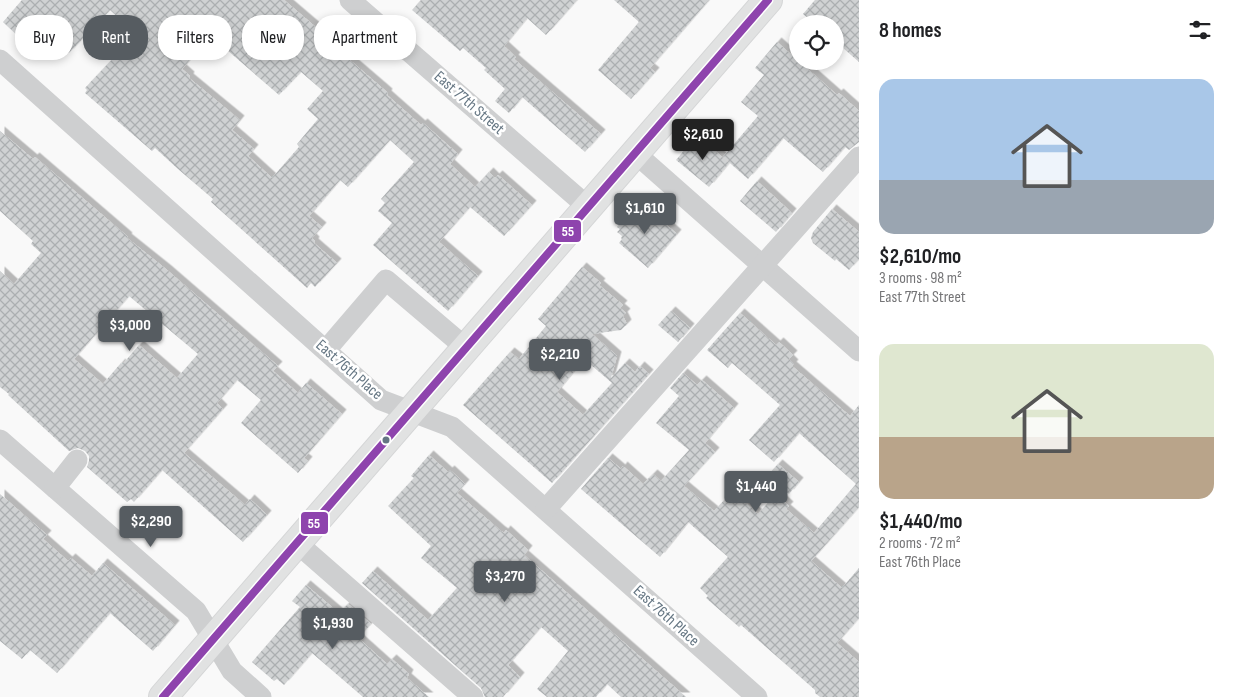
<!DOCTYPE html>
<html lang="en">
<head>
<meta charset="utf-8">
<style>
	body { margin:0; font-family:"Sofia Sans Condensed",sans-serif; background:#f6f6f6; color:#202124; height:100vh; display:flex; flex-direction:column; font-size:19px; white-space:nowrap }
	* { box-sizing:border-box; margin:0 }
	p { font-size:16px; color:#757577 }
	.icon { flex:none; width:28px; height:28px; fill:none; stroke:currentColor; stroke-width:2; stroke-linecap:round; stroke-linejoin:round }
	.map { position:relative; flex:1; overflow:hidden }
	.side { display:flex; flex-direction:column; background:#fff; width:375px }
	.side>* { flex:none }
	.hud { position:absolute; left:15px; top:15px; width:475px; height:45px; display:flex; gap:10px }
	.fabs { position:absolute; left:789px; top:15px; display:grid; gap:10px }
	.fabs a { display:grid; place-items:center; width:55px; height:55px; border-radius:50%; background:#fff; box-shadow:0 2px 8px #0003; font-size:25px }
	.price { position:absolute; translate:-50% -42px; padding:0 11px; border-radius:5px; background:#565c61; color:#fff; font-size:16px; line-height:32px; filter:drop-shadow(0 1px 2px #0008) }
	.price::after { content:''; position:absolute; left:50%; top:30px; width:15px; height:11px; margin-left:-8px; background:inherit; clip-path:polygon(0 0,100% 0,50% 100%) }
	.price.selected { background:#222; color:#fff }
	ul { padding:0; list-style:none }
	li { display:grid; align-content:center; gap:10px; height:265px; padding:0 20px }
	li span { display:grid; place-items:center; height:155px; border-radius:15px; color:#555 }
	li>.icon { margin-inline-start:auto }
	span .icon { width:90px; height:90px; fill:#fffc; stroke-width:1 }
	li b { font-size:21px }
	h2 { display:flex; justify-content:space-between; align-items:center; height:60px; padding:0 20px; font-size:21px }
	.pill { padding:0 18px; border-radius:20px; background:#fff; box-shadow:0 2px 8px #0003; font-size:18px; line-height:45px }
	.pill.selected { background:#565c61; color:#fff }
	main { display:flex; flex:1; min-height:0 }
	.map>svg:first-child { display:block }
	.building { fill:url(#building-cross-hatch); fill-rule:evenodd; filter:url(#shadow) }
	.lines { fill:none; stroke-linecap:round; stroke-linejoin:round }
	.major-casing { stroke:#d5d6d7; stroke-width:30 }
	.minor { stroke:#cecfd0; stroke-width:21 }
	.major { stroke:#e1e2e2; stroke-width:28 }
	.bus-1-casing { stroke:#fff; stroke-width:11 }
	.bus-1 { stroke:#8e44ad; stroke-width:8 }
	.bus-dot { fill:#657683; stroke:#fff; stroke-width:2 }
	.labels { text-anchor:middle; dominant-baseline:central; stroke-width:5; stroke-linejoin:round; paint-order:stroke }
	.street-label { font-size:16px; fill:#657683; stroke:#fff }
	.line-badge { stroke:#fff; stroke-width:2 }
	.badge-label { font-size:14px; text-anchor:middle; font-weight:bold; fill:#fff }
</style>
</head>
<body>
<main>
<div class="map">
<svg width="859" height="697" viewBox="0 0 859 697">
	<defs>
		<pattern id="building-cross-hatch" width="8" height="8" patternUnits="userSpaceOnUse" patternTransform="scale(1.25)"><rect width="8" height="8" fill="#d0d2d3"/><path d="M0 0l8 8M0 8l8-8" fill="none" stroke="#acafb1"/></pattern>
		<filter id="shadow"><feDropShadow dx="4.5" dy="-4.5" stdDeviation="0" flood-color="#0004"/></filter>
	</defs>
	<rect width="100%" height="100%" fill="#f9f9f9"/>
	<g class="building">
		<path d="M22,0H284L325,35L323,37L388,93L387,95L421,125L423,123L458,154L450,164L475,187L489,172L495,178L498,175L532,205L504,236L470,207L439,242L478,276L448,311L373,245L392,223L378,211L385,203L381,199L414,162L390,140L348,187L340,180L309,216L322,227L312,238L315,241L314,243L337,263L315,287L311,283L307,288L211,202L213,199L178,169L155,148L152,151L85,93L87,90L85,88L136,34L110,10L69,53L66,50L59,58L46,46L38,55L3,22ZM203,44L213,52L220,44L279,95L301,72L323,91L307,109L318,119L297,144L299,147L272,178L248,156L254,149L232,130L240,120L189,78L190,76L182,69Z"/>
		<path d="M421,0H577L546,35L527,18L504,46L516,57L514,59L601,134L585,152L522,97L509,113L495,101L505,89L484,70L486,68L463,48L460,51L412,10Z"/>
		<path d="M614,0H709L650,68L655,72L631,99L598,70L639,22Z"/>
		<path d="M815,0H859V62L835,41V24H815L803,14Z"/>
		<path d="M777,42L837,95L839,93L859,111V142L849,150L845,147L823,172L783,138L748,179L723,157L758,116L741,102L764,75L755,68Z"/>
		<path d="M0,131L33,159L35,157L128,237L127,238L167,270L278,366L273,371L298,393L306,383L342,414L304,458L308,461L298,473L241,423L261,400L237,380L217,403L223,409L184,453L245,505L250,499L267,515L243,542L162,470L134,502L131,499L127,502L87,467L89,461V456L85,451L78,448L69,451L8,395L9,394L0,387V271L14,284L41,253L31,244L33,241L0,211ZM129,296L198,354L177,378L139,345L122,365L121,363L103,384L74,359Z"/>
		<path d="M697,135L729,163L709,187L676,160Z"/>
		<path d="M757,181L792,213L776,232L740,201Z"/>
		<path d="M639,201L677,234L648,268L619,243L622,239L621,238L622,236L617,232L620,229L617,227Z"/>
		<path d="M832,209L859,232V259L849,270L836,259L835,261L813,243L811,238L813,232Z"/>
		<path d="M582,267L601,283L599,285L623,305L620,308L626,313L623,316L627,324L621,330L592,334L617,356L611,378L625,363L635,372L640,366L649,374L552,483L463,405L510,352L519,359L546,326L538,319ZM584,359L612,383L583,415L557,392Z"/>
		<path d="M671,311L690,328L678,342L658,325Z"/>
		<path d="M740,313L776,345L779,342L793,355L789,359L794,364L792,366L850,416L859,405V507L811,561L842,588L859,568V618L837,643L859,662V697H820L815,693V690L741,625L739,627L706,598L708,596L700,588L728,557L688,522L660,557L581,489L608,458L621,469L623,466L643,484L653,474L661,481L689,450L656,423L679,396L670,388L683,373L697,385L702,380L734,408L705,443L715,452L684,486L714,511L733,491L758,514L776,494L789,506L786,509L814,533L856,484L799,433L774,462L749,440L780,405L732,363L728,368L707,350Z"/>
		<path d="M429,455L448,472L450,470L465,484L457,493L501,531L504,533L506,530L528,550L524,555L686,697H621L607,684L596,697H547L537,689L568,651L541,627L508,665L520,677L503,697H485L481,688L362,583L373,571L428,620L457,588L421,558L431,546L388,506L414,478L411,476Z"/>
		<path d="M778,464L799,482L789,494L768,475Z"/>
		<path d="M0,494L47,535L43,539L68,561L71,558L92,576L103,563L175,625L153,651L110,613L57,673L30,650L22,659L0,641Z"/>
		<path d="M306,585L339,613L348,604L371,624L358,638L387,664L392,659L409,674L407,678L429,697H363L312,653L284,685L277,679L274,681L252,662L300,607L292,601Z"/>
	</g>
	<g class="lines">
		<defs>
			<path id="major" d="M163,697L768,0"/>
		</defs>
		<use href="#major" class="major-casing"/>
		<g class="minor">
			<path d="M350,0L588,207"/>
			<path d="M0,60L381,400L452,427L757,697"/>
			<path d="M635,153L859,351"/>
			<path d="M326,350L386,280L466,348"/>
			<path d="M0,440L196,611L232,671L261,697"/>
			<path d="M55,488L77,460"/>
			<path d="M546,509L859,157"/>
			<path d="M297,543L473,697"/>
		</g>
		<use href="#major" class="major"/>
		<defs>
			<path id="bus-1" d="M163,697L768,0"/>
		</defs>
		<use href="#bus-1" class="bus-1-casing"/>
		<use href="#bus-1" class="bus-1"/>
	</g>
	<circle class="bus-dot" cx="386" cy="440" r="4.5"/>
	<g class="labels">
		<g class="street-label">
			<text transform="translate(469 103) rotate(41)">East 77th Street</text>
			<text transform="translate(349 370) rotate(41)">East 76th Place</text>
			<text transform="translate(666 616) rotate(42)">East 76th Place</text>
		</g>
	</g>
	<g class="line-badge">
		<rect x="553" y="219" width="29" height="24" rx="5" fill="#8e44ad"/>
		<rect x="300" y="511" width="29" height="24" rx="5" fill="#8e44ad"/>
	</g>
	<g class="badge-label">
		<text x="568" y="236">55</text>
		<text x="314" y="528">55</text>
	</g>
</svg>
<div class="fabs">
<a><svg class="icon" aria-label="locate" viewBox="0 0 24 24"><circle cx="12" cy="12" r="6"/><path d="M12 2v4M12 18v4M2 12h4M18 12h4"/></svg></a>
</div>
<b class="price selected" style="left:703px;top:161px">$2,610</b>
<b class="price" style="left:645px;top:235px">$1,610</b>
<b class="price" style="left:130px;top:352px">$3,000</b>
<b class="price" style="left:560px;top:381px">$2,210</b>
<b class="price" style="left:756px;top:513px">$1,440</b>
<b class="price" style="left:151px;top:548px">$2,290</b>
<b class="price" style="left:505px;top:603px">$3,270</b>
<b class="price" style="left:333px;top:650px">$1,930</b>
<div class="hud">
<a class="pill">Buy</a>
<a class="pill selected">Rent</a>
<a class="pill">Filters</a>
<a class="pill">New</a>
<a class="pill">Apartment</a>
</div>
</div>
<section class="side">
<h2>8 homes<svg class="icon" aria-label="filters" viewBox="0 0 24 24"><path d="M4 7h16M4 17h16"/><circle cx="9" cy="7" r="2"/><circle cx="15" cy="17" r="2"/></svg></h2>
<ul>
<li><span style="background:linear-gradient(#a9c7e8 65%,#9aa5b1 0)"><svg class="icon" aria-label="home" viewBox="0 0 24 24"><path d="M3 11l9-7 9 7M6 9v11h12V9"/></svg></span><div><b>$2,610/mo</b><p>3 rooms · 98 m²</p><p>East 77th Street</p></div></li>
<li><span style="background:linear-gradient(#dfe7d0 60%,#b9a48a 0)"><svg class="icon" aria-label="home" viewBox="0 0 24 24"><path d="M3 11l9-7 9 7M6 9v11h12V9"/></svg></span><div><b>$1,440/mo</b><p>2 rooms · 72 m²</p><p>East 76th Place</p></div></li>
</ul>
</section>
</main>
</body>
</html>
